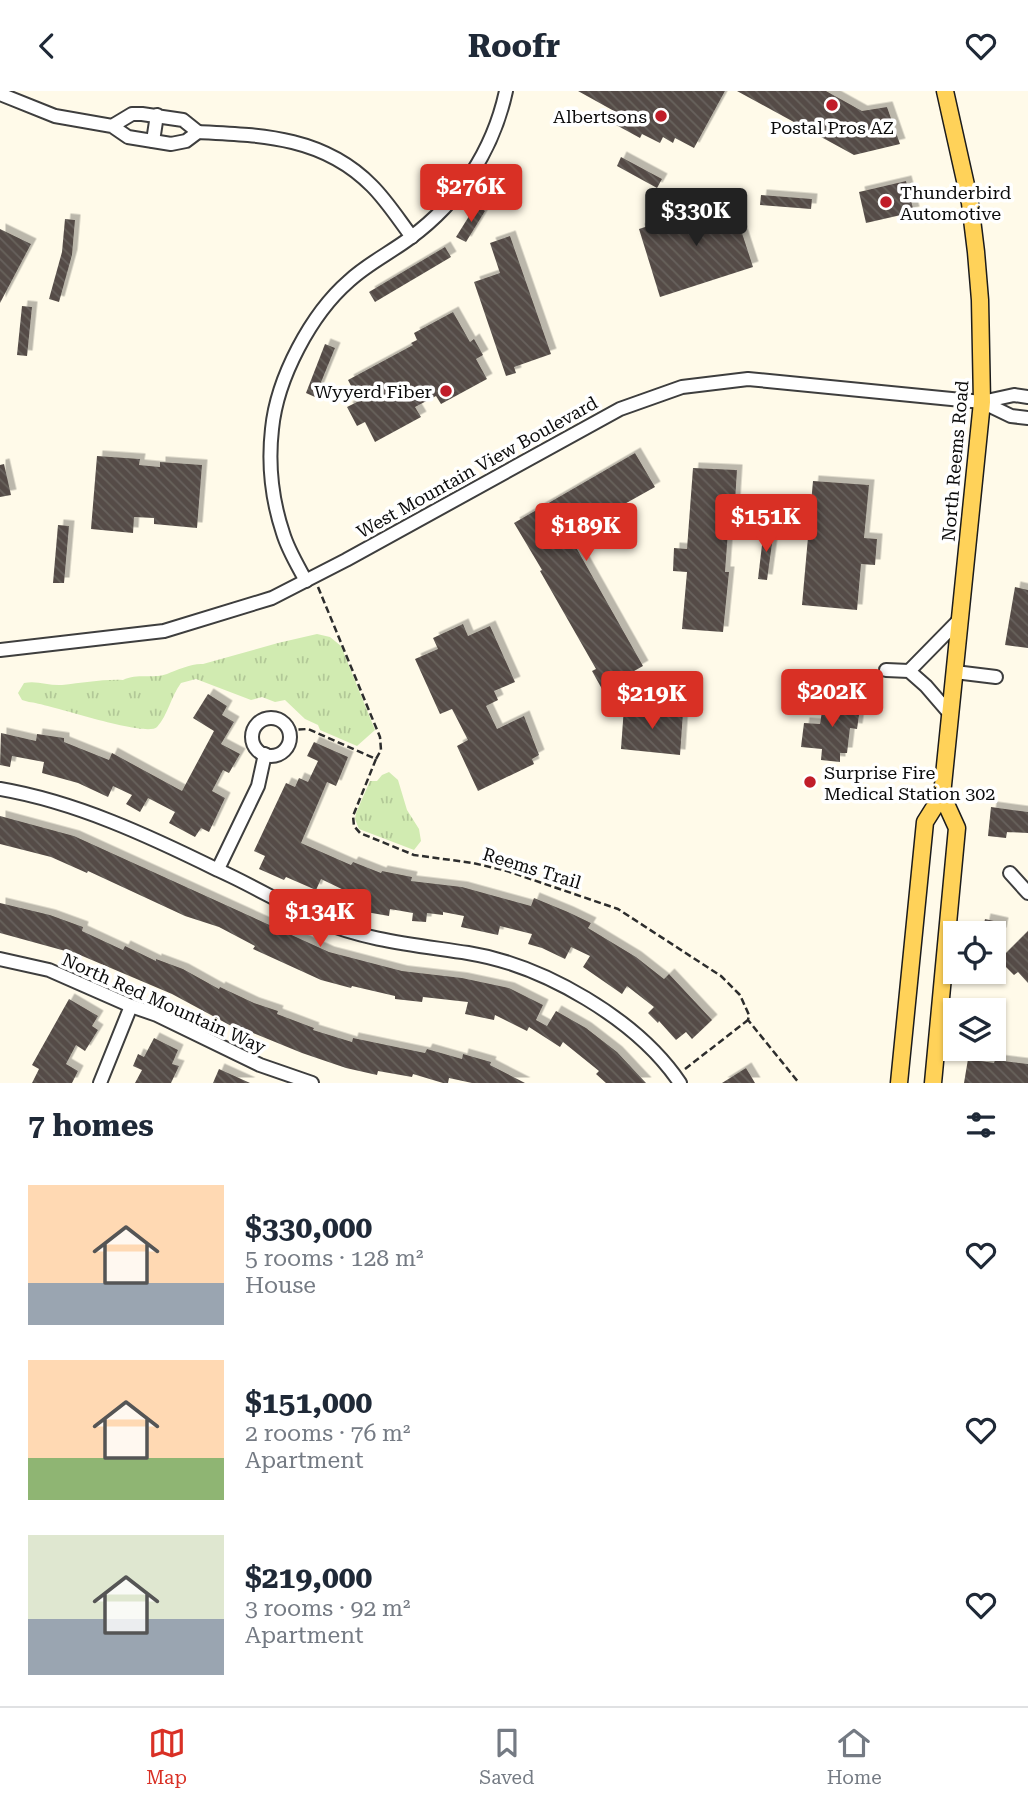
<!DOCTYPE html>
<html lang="en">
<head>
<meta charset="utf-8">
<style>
	body { margin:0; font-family:"Roboto Serif",serif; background:#f2f2f3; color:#1f2937; height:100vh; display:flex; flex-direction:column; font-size:26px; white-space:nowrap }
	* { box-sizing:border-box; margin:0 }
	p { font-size:23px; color:#747a83 }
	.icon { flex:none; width:38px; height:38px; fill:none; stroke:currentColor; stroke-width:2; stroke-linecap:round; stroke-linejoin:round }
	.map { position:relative; height:992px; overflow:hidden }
	.sheet { display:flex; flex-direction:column; background:#fff; flex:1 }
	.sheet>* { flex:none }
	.tools { position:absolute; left:943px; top:830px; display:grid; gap:14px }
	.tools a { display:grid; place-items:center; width:63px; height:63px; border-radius:0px; background:#fff; box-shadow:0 2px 5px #0004; font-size:35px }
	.price { position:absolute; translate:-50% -60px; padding:0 16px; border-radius:7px; background:#d93025; color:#fff; font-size:23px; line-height:46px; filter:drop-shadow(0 2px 4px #0008) }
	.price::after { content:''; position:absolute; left:50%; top:42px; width:21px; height:16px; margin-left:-10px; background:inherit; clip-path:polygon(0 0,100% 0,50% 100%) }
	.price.active { background:#222; color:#fff }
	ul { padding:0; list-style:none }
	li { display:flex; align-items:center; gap:21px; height:175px; padding:0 28px }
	li span { display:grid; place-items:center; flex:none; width:196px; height:140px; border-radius:0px; color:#555 }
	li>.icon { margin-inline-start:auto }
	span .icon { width:84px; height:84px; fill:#fffc; stroke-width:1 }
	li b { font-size:30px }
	h2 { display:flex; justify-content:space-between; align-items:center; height:84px; padding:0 28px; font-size:30px }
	header { display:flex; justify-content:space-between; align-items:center; height:91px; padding:0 28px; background:#fff; font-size:32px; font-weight:700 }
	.tab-bar { display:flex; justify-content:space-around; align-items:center; height:98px; border-top:2px solid #e0e1e3; background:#fff; font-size:19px; color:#747a83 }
	.tab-bar a { display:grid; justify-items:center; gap:4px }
	.tab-bar .active { color:#d93025 }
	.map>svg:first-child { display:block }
	.grass { fill:url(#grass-tufts) }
	.building { fill:url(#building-back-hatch); filter:url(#shadow) }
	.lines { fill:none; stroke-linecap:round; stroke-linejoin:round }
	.minor-casing { stroke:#3e3e3e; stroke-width:16 }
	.major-casing { stroke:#1c1c1c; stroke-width:19 }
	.path { stroke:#2d2d2d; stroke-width:2.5; stroke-dasharray:7 3.5; stroke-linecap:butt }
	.minor { stroke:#fff; stroke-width:12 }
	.major { stroke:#ffd259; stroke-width:16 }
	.poi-dot { fill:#c11d29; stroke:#fff; stroke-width:2.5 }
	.labels { text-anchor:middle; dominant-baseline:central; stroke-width:7; stroke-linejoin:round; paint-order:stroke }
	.poi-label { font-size:18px; fill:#0b0b0b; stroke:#fff; text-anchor:end }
	.street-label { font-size:18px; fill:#0b0b0b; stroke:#fff }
</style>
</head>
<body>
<header><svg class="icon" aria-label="back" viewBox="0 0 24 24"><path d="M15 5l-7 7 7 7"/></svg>Roofr<svg class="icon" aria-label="heart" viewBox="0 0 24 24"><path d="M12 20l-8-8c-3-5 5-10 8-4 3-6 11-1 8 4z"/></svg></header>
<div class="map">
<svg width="1028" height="992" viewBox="0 0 1028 992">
	<defs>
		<pattern id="grass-tufts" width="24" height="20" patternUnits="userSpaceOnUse" patternTransform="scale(1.75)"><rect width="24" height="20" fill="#d1ebb1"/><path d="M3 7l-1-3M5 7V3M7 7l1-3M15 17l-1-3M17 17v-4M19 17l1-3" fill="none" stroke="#b2c897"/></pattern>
		<pattern id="building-back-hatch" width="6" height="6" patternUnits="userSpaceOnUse" patternTransform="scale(1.75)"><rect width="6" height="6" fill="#544c47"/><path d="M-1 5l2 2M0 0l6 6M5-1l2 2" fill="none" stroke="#68615d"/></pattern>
		<filter id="shadow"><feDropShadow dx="5.5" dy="-5.5" stdDeviation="0" flood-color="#0004"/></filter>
	</defs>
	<rect width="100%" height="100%" fill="#fffae9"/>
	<g class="grass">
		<path d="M317,543L330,546L341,555L375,639L357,655L320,639L318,634L305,628L285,609L275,611L262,606L251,609L196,588L181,592C171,605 168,624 157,636C146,647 50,613 29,611L22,609L18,602L24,592C37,589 49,595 62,594C83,592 103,588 123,589C137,582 153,588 167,583C176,579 193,572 203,573L278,552Z"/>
		<path d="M389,681L398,689L407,719L419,738L421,750L414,759L359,738L355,728L356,722L370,690H377L382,684Z"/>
	</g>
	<g class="building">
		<path d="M578,0H725L694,57L675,47L673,52L663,46L660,52L642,43L640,47L609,30L614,20Z"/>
		<path d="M737,0H826L862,20L887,16L900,53L854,64Z"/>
		<path d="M621,66L662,88L657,97L617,75Z"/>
		<path d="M906,90L914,121L866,132L859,101Z"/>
		<path d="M761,104L812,108L811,118L760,114Z"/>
		<path d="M731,108L753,176L660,206L639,138Z"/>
		<path d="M476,114L485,120L466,151L456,146Z"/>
		<path d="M65,128L75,129L72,164L59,211L49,208L62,161Z"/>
		<path d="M0,138L31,153L0,212Z"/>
		<path d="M510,145L551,263L514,276L516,282L506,285L474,191L500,182L490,152Z"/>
		<path d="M445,156L451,166L375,211L369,201Z"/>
		<path d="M22,215L32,216L27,265L17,264Z"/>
		<path d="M453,221L470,251L474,248L483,264L476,268L487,288L441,313L436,305L415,316L421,326L375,351L365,331L357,335L347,316L359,310L348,289L413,254L411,252L417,249L414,242Z"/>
		<path d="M325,253L335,257L315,306L306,302Z"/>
		<path d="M635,362L655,396L569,444L643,575L602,598L592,580L596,578L540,480L542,479L514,432Z"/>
		<path d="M97,365L140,368L139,374L160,376V371L202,374L197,437L154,433V427L134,426L133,442L91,438Z"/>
		<path d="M4,373L11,404L0,406V374Z"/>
		<path d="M693,377L737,379L734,427H729L725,481H729L723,541L682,538L687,481L673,480L674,457L687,458Z"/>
		<path d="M813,390L869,394L864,447L877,448L875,474L861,473L857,519L802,514Z"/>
		<path d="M58,434L69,435L64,492H53Z"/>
		<path d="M764,437L774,438L767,489L758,488Z"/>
		<path d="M1015,496L1028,499V557L1005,554Z"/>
		<path d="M463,533L468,545L490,535L515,591L494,600L498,609L486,615L497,638L524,625L539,664L532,668L534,673L478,700L457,655L468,649L452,618L440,623L415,568L438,558L433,547Z"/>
		<path d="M208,603L227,615L222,624L234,631L221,653L240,663L229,682L223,679L212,700L225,707L209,741L201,737L195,746L169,732L175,721L148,707L140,721L126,713L132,704L113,695L108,706L78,692L42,682L44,671L12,665L10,676L0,674L1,642L36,650L37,643L64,647V651L109,669L112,662L182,700L214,640L193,627Z"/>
		<path d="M824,608L857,611V616L860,617L857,638L850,637L847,662H840V671L821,669L822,658L801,656L804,632L820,633Z"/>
		<path d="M624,616L683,622L680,664L621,658Z"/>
		<path d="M314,651L348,666L336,695L327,691L301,752L351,774L353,771L381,782L382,780L412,786L411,790L462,796L531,815L534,807L568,821L591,832L588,837L636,866L664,888L669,883L712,929L692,948L686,941L676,949L659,930L658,932L648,922L654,916L627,895L622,903L583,876L590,865L571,856L565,868L542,857L528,853L532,843L500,835L498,844L461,836L464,825L443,821V824L427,822L426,831L412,830L413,822L390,818L389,825L366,821L348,813L352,803L321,788L316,799L286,786L284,789L259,778L265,765L254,760L286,692L295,696L299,687L308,691L318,670L307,665Z"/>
		<path d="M991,716L1028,721V742L1007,741L1006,747L988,745Z"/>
		<path d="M0,725L74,745L329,861L402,880L462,887L509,897L543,914L536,929L547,935L556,920L586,937L617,961L646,992H606L596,983L599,980L563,951L560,956L529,936L527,940L495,924L494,929L465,923L468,911L423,906L422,911L395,908V905L352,895L351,897L321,889L253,858L255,855L219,836L185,825L88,780L87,782L51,766L0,753Z"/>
		<path d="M0,812L50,824L83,836L82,840L123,859L125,855L156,870V868L183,878L219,898L220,896L254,912L278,920L277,923L314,937L313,939L352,951L353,947L425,962L427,958L462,968L463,963L491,971L490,974L525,992H472L449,987L448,992H443L413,983L412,986L378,980L377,984L346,977L302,962L236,935L235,937L172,903L80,864L0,842Z"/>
		<path d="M985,828L1003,832L1001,842H982Z"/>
		<path d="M1028,840V892L1018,881L1014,884L999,869Z"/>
		<path d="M69,908L98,925L92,935L98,939L85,960L76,954L66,973L78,980L72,992H32L39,978L32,974Z"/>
		<path d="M154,947L178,959L172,973L179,975L171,992H135L142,979L133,975L138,963L144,966Z"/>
		<path d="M968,968L994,972L995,969L1028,973V992H964Z"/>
		<path d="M746,977L755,992H722Z"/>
		<path d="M219,978L250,992H213Z"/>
	</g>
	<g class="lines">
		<defs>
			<g id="minor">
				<path d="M0,3L55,25L112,35L128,46L171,53L186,50L198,41L183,29L142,23H132L112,35"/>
				<path d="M198,41C263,44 324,46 372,95C387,110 399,129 412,146"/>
				<path d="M153,50L157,24"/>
				<path d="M982,311L1014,304L1028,306"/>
				<path d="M306,490C298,475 288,459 283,442C272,409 268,373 272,338C277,287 311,223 349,190C367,173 390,162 410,147C459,111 493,60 506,0"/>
				<path d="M0,559L164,540L272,507L346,469L620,318L682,296L748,288L982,311L1011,325L1028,327"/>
				<path d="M886,579L909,580L926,595L951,624"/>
				<path d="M909,580L961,527"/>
				<path d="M955,581L996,586"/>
				<circle cx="271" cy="646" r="19"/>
				<path d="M0,698C76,711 149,745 218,779C252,794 284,814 318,829C366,850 417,854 468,862C543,874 637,928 680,992"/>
				<path d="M218,778L258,695L265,663"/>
				<path d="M1010,782L1028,802"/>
				<path d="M0,868L49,879L131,915L157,924L260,974L312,992"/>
				<path d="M100,992L131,915"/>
			</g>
			<g id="major">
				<path d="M899,992L925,731L942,704L982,311L980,209L976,161L970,112L945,0"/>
				<path d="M933,992L957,737L942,704"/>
			</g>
		</defs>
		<use href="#minor" class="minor-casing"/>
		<use href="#major" class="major-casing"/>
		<g class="path">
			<path d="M318,496L380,646L381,659L376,668"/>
			<path d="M288,639L308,638L376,668L353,725L354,735L360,742L414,764L473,772L507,780L618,818L721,885L740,904L749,924L748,929L799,992"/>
			<path d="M685,978L748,929"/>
		</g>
		<use href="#minor" class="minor"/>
		<use href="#major" class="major"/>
	</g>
	<g class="poi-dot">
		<circle cx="832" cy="14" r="7"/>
		<circle cx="661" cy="25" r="7"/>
		<circle cx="886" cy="111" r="7"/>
		<circle cx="446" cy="300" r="7"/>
		<circle cx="810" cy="691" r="7"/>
	</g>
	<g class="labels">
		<g class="poi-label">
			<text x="647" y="25">Albertsons</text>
			<text x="832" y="36" text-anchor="middle">Postal Pros AZ</text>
			<text x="900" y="101" text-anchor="start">Thunderbird<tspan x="900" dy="21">Automotive</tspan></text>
			<text x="432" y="300">Wyyerd Fiber</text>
			<text x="824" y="681" text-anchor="start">Surprise Fire<tspan x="824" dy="21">Medical Station 302</tspan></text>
		</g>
		<g class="street-label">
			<text transform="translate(955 370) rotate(-85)">North Reems Road</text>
			<text transform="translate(477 376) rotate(-29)">West Mountain View Boulevard</text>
			<text transform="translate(532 777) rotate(17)">Reems Trail</text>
			<text transform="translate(164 912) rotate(24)">North Red Mountain Way</text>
		</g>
	</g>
</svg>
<div class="tools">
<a><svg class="icon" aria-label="locate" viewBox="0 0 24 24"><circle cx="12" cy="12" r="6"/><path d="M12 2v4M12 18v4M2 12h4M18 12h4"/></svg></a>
<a><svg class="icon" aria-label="layers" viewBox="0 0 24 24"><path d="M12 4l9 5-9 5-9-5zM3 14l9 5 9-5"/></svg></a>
</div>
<b class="price" style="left:471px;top:133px">$276K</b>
<b class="price active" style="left:696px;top:157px">$330K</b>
<b class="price" style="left:766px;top:463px">$151K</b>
<b class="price" style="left:586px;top:472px">$189K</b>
<b class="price" style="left:832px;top:638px">$202K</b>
<b class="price" style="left:652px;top:640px">$219K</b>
<b class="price" style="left:320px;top:858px">$134K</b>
</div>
<section class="sheet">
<h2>7 homes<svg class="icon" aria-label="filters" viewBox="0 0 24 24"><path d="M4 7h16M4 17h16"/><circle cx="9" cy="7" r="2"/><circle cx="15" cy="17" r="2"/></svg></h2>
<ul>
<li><span style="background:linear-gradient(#ffd9b3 70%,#9aa5b1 0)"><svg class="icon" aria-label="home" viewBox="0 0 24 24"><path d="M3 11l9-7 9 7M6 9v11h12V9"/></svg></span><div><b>$330,000</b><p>5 rooms · 128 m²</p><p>House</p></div><svg class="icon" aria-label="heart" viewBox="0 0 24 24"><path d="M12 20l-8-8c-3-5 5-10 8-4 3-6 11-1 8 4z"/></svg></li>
<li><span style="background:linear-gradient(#ffd9b3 70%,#8fb573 0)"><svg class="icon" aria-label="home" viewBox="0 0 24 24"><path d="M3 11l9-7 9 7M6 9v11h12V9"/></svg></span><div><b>$151,000</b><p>2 rooms · 76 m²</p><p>Apartment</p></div><svg class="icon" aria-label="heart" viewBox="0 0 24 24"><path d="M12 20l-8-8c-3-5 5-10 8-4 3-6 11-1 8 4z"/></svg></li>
<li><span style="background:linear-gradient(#dfe7d0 60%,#9aa5b1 0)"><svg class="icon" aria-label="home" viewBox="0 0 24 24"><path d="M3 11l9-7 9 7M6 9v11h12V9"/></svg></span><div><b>$219,000</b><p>3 rooms · 92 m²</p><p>Apartment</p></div><svg class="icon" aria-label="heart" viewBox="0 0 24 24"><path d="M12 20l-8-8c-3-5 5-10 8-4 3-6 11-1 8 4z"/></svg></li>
</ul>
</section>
<nav class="tab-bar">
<a class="active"><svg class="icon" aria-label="map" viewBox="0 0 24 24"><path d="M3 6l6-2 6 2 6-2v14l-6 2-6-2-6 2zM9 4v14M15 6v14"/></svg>Map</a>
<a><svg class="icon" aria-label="saved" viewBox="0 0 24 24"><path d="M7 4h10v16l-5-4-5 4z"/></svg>Saved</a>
<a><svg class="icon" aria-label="home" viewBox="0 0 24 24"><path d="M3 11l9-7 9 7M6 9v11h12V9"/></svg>Home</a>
</nav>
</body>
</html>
